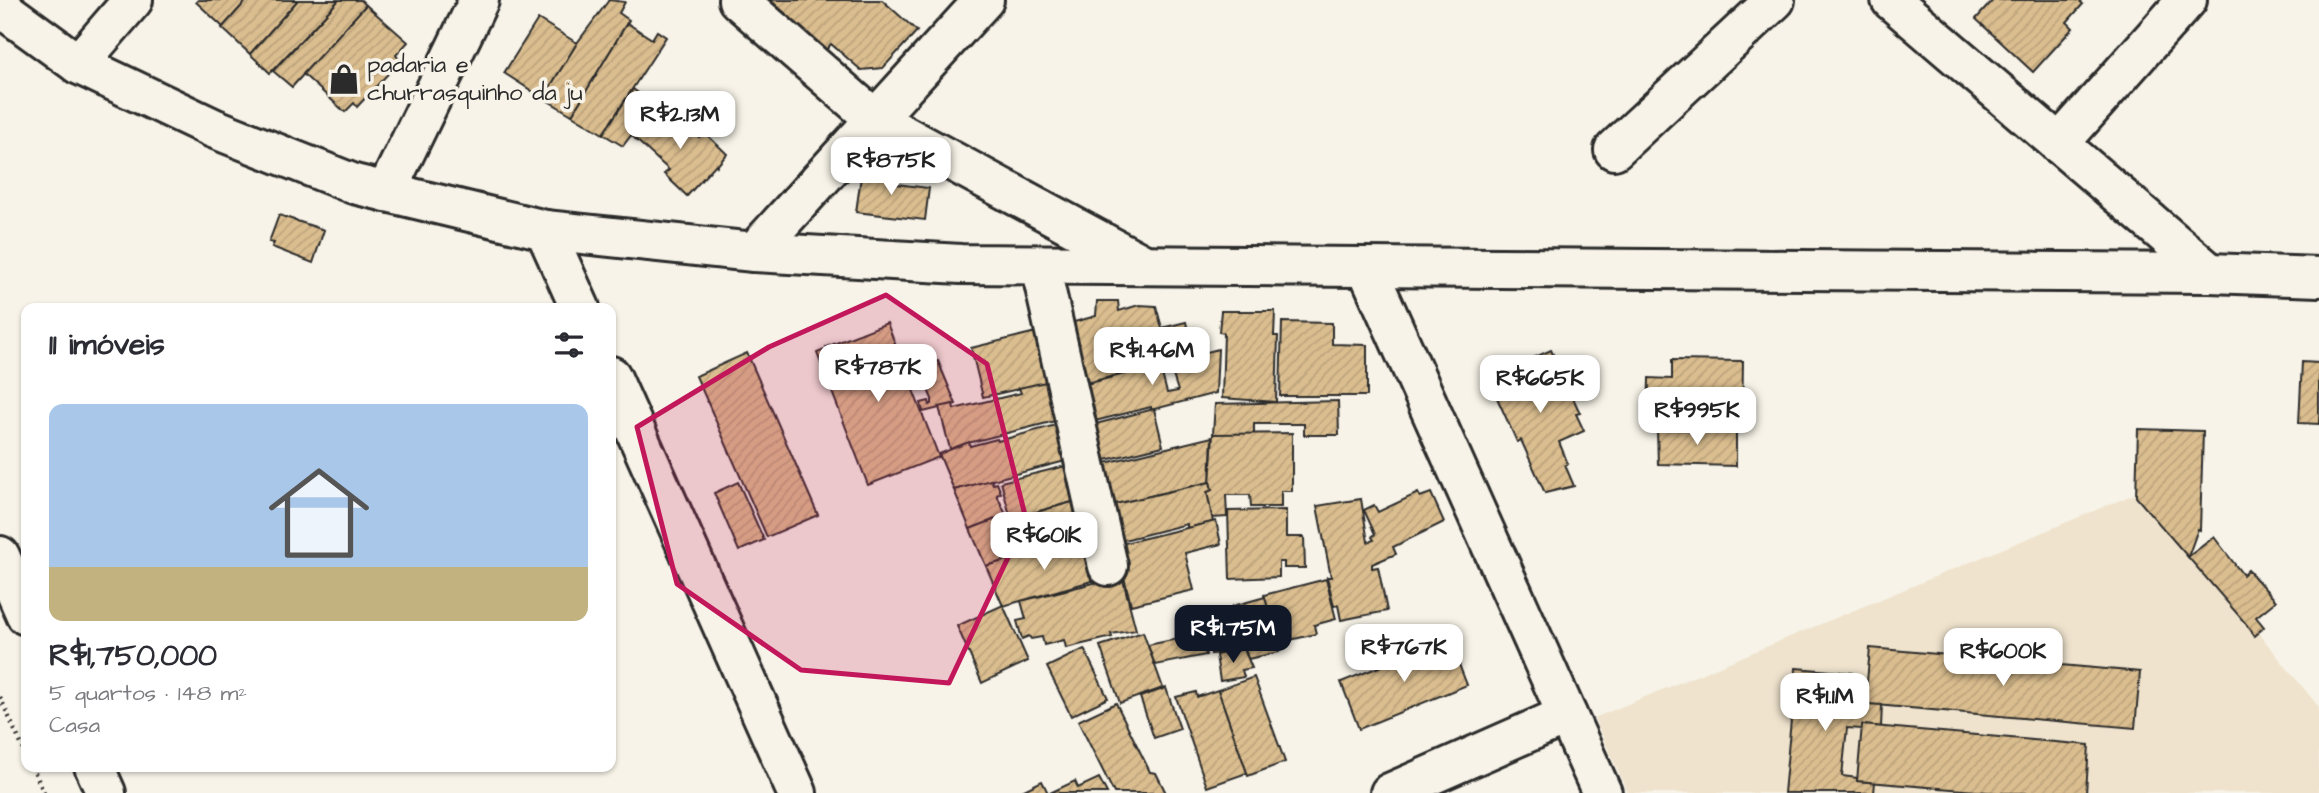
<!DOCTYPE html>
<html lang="pt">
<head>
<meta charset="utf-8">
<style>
	body { margin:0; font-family:"Architects Daughter",sans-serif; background:#f2f2f3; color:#2b2b33; height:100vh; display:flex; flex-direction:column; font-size:26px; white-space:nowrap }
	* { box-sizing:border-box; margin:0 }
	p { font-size:23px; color:#7c7c81 }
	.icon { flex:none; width:38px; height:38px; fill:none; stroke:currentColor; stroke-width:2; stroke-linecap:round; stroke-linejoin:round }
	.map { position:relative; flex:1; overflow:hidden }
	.panel { position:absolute; left:21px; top:303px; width:595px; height:469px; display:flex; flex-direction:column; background:#fff; border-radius:14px; box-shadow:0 2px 5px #0004 }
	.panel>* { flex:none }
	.price { position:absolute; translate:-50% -60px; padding:0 16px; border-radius:14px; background:#fff; color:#222; font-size:23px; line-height:46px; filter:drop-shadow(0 2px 4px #0008) }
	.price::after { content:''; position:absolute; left:50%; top:42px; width:21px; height:16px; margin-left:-10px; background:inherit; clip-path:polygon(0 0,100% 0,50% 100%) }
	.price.on { background:#111827; color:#fff }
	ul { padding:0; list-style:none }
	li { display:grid; align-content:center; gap:14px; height:371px; padding:0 28px }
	li span { display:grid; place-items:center; height:217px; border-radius:14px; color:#555 }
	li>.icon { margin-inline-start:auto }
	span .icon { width:126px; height:126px; fill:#fffc; stroke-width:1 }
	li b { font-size:30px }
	h2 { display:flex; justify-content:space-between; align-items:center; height:84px; padding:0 28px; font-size:30px }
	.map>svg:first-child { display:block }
	.built { fill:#efe3cd }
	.building { fill:url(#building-hatch); stroke:#2b2b2b; stroke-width:2; fill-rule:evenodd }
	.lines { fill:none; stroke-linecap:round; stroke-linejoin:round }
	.minor-casing { stroke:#2b2b2b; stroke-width:44 }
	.path { stroke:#2b2b2b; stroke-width:4.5; stroke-dasharray:2 5; stroke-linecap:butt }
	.minor { stroke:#f7f3e8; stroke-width:38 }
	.marked { fill:#c2185b; fill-opacity:0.2; stroke:#c2185b; stroke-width:5; stroke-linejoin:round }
	.labels { text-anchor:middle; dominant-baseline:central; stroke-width:7; stroke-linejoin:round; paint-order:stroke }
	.poi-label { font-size:24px; fill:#2b2b2b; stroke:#f7f3e8; text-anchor:start }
</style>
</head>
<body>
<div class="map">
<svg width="2319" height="793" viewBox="0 0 2319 793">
	<defs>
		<pattern id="building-hatch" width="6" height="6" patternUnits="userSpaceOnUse" patternTransform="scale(1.75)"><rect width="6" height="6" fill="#dbbe8f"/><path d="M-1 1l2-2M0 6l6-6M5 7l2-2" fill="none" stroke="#bca37c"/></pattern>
	</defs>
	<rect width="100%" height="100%" fill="#f7f3e8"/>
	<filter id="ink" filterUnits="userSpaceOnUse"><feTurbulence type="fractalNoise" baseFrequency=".0143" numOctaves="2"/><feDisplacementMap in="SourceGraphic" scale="14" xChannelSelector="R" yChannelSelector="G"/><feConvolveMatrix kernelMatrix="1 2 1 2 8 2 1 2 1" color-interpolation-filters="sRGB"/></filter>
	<g filter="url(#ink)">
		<path class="built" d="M2142,491L2319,707V793H1628L1594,718Z"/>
		<g class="building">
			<path d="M198,0H247L223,27L196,2Z"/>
			<path d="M247,0H298L250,54L222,28Z"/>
			<path d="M298,0H339L270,73L250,54Z"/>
			<path d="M339,0H361L366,5L292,87L273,71Z"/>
			<path d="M609,0L625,2L619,13L629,20L572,115L543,98L577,43Z"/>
			<path d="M770,0H882L917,31L883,68L861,70L831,44L826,50Z"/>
			<path d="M1993,0H2078L2083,4L2067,22L2073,28L2033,72L1976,19Z"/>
			<path d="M366,5L408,42L396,55L400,61L357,107L354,103L345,112L303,74Z"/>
			<path d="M538,19L577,43L543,98L504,73Z"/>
			<path d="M627,23L652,39L657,31L666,37L603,134L572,115Z"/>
			<path d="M633,89L654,105L623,146L603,134Z"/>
			<path d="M672,112L699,137L704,132L727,154L717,166L716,164L687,196L664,174L669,170L632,136L650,116L659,125Z"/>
			<path d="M862,169L897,174L896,184L929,188L925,220L856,212Z"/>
			<path d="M279,215L324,230L313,263L272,247L274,243L269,242Z"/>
			<path d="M1097,301H1118L1119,311L1139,305L1156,306L1162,328L1186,322L1194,356L1082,384L1067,324L1096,316Z"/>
			<path d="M1221,311H1275L1274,336H1278L1276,402L1222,398L1224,333L1219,332Z"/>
			<path d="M1282,322L1332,323V344L1367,345V396H1280Z"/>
			<path d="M887,323L939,457L868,485L817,353L827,349L826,347Z"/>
			<path d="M1036,332L1049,382L983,397L971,348Z"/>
			<path d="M1218,349L1216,393L1151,410V407L1087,423L1079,386ZM1172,372L1178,391L1167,393L1162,374Z"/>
			<path d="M1551,350L1580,413L1576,414L1584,431L1559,442L1568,464L1565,465L1574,486L1545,493L1521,440L1517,442L1488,378Z"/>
			<path d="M747,353L818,515L767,537L696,376Z"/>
			<path d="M1672,360L1743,361L1742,425L1648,422L1649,378L1672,379Z"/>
			<path d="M938,361L956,404L923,412L921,403L929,401L930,405L932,404V399L926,385L921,387L919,378L922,377L919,367Z"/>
			<path d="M2302,362L2319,363V424L2299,423Z"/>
			<path d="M1050,381L1059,420L964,444L950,449L939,407L953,404L954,409L1021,393L1019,388Z"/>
			<path d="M1338,401L1339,435H1304V424H1254V434H1213L1215,404Z"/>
			<path d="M1154,409L1163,446L1097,462L1088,426Z"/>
			<path d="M1063,423L1073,459L954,490L939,454L969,442L970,446L997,439L998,441Z"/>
			<path d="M1657,429L1736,431V466L1658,464Z"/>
			<path d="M2138,429L2203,431L2200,530L2198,529L2188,557L2136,497Z"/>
			<path d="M1292,433V491H1281V507H1251L1250,495H1226L1227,517L1212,518L1207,492L1212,490L1210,482L1213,434Z"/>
			<path d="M1212,437L1210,482L1107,506L1097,465Z"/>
			<path d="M1070,465L1079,500L1011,519L1001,482Z"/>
			<path d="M991,480L993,484L997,483L1001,493L997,495L1006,515L970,529L954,490Z"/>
			<path d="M738,482L764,540L739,551L714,493Z"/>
			<path d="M1210,482L1212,490L1207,492L1213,522L1187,528V524L1116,542L1107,506Z"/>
			<path d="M1418,493L1420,497L1431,493L1444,522L1393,547L1396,554L1372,564V568L1378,567L1387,611L1341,620L1338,605L1334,606L1327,577H1331L1317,506L1361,499L1368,542L1374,540L1372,537L1375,534L1364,510L1374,505L1378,512Z"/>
			<path d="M1080,500L1089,537L986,566L970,529L1009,514L1011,519ZM1010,527L1014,543L1008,546L1002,531Z"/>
			<path d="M1286,510V537H1304L1305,568H1284V562H1279V577L1230,579L1228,511Z"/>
			<path d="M1216,521L1221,544L1185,553L1194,590L1131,605L1116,545Z"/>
			<path d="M1089,537L1099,579L1003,606L986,566Z"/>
			<path d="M2214,537L2243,575L2248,570L2276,601L2256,617L2264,627L2254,636L2247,625L2188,557Z"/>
			<path d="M1122,576L1136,630L1111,634L1112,637L1066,648L1064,640L1044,645L1042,637L1031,639L1029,636L1022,639L1017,621L1026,619L1021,601Z"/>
			<path d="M1326,579L1336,619L1314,625L1316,634L1277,643L1264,595Z"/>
			<path d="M1265,597L1279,652L1248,659L1241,635H1238L1237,632H1241L1233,606Z"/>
			<path d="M1003,605L1028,661L982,683L957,626Z"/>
			<path d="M1233,624L1244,649L1211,654L1205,629Z"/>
			<path d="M1143,632L1163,688L1120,703L1100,646Z"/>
			<path d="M1202,634L1206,655L1155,665L1148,645Z"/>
			<path d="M1449,639L1467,685L1359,729L1341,682Z"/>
			<path d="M1870,648L2140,672L2135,728L1865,704Z"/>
			<path d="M1084,649L1108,698L1071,716L1047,667Z"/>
			<path d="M1244,649L1252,668L1242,670L1244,677L1220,681L1216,655Z"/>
			<path d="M1796,668L1852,673L1849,699L1865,701V704L1882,705L1881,727L1862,725V729L1847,728L1842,776L1857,778V781L1875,782L1874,793H1784Z"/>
			<path d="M1254,677L1285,762L1248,776L1218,690Z"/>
			<path d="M1166,688L1180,729L1154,738L1140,697Z"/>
			<path d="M1218,690L1247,773L1207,787L1176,697L1196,692L1197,697Z"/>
			<path d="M1116,703L1150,772L1156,773L1166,793H1114L1078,721Z"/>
			<path d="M1862,725L2089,745L2086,793H1999L1857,781Z"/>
			<path d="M1099,778L1107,793H1050L1075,781L1078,788Z"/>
			<path d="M1042,781L1048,793H1018Z"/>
		</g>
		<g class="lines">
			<defs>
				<g id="minor">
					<path d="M738,0L876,120L1141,263"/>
					<path d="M1891,0L2210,273"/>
					<path d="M0,7L78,64L213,128L354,184L545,230L754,252L961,264L2210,273L2319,277"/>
					<path d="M78,64L133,0"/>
					<path d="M2059,144L2187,0"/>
					<path d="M1614,150L1775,0"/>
					<path d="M386,192L479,0"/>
					<path d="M545,230L580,308"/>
					<path d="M754,252L984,0"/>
					<path d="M1040,265L1108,566"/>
					<path d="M1367,268L1602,793"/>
					<path d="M611,376L797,793"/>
					<path d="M0,556L26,615"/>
					<path d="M94,766L106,793"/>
					<path d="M1390,793L1567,715"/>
				</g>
			</defs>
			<use href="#minor" class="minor-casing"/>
			<g class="path">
				<path d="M0,697L26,755"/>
				<path d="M32,766L44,793"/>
			</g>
			<use href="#minor" class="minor"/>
		</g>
	</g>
	<path class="marked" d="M886,295L987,364L1026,519L949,683L801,670L677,584L637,427L769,347Z"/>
	<defs>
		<symbol id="shop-bare" viewBox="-9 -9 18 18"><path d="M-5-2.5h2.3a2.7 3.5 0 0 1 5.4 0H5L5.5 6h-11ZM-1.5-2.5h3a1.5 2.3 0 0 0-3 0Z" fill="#2b2b2b" stroke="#f7f3e8" stroke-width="2.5" paint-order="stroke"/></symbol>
	</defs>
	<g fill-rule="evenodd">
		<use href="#shop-bare" x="322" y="57" width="44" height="44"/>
	</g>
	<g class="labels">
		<g class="poi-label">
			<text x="367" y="65">padaria e<tspan x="367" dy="28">churrasquinho da ju</tspan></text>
		</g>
	</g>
</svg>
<b class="price" style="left:680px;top:151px">R$2.13M</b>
<b class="price" style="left:891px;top:197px">R$875K</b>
<b class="price" style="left:1152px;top:387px">R$1.46M</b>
<b class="price" style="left:878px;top:404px">R$787K</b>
<b class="price" style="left:1540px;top:415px">R$665K</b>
<b class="price" style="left:1697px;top:447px">R$995K</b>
<b class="price" style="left:1044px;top:572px">R$601K</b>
<b class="price on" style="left:1233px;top:665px">R$1.75M</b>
<b class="price" style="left:1404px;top:684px">R$767K</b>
<b class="price" style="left:2003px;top:688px">R$600K</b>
<b class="price" style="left:1825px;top:733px">R$1.1M</b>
<section class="panel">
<h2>11 imóveis<svg class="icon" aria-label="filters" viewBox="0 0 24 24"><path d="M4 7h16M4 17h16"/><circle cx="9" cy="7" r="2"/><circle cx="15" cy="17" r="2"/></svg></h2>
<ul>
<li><span style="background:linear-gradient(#a9c7e8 75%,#c2b280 0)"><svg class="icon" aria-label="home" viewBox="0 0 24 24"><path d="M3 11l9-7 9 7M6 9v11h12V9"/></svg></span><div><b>R$1,750,000</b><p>5 quartos · 148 m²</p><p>Casa</p></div></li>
</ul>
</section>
</div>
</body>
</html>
